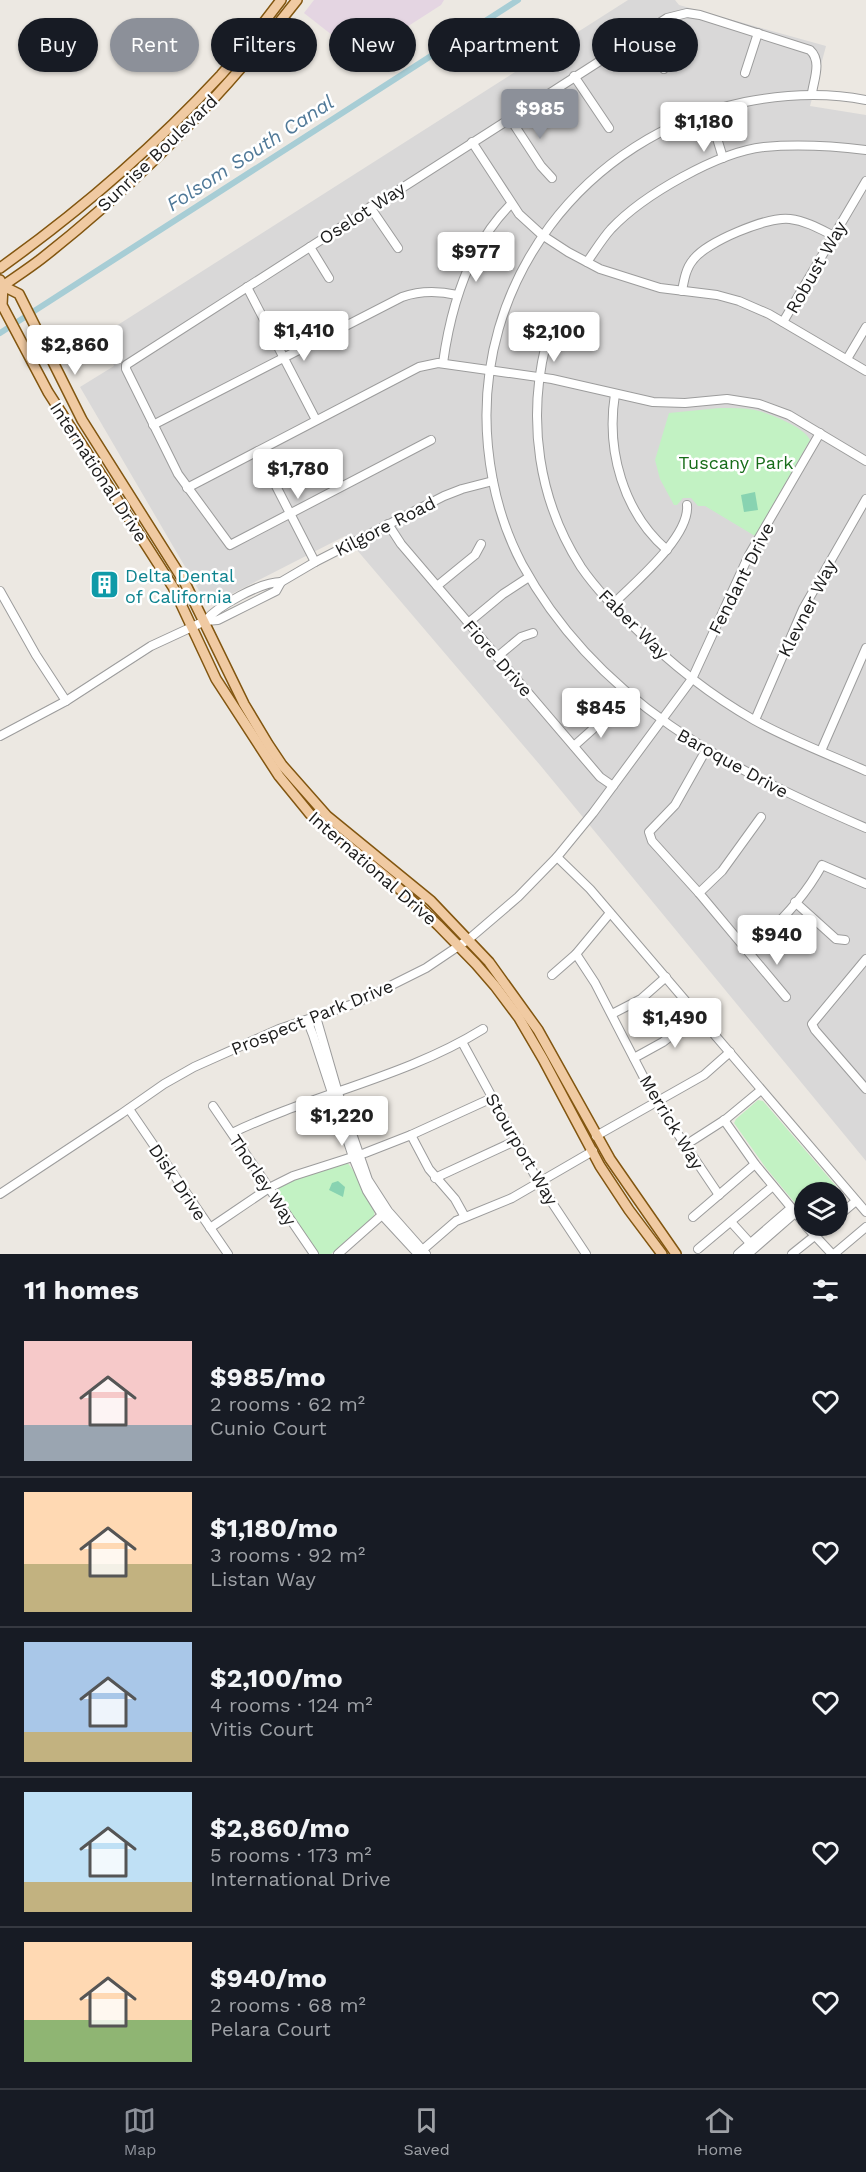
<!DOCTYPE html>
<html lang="en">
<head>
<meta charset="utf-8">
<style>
	body { margin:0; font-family:"Work Sans",sans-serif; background:#20242c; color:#f1f3f6; height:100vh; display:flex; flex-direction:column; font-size:22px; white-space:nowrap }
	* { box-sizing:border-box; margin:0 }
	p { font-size:20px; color:#9ea1a6 }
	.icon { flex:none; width:33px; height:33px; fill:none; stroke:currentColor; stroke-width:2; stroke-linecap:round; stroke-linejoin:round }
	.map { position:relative; height:1254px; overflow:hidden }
	.drawer { display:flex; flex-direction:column; background:#171b24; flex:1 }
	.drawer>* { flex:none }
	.guide { position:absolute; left:18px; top:18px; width:831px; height:54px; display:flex; gap:12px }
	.tools { position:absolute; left:794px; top:1182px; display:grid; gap:12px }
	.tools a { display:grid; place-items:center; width:54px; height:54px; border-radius:50%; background:#171b24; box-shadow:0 2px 4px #0004; font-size:30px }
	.price { position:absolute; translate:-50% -51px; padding:0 14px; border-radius:6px; background:#fff; color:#222; font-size:20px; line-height:39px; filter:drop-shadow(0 2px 3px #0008) }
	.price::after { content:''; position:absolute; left:50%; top:36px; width:18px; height:14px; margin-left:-9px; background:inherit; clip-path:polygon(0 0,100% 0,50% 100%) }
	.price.selected { background:#8c9099; color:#fff }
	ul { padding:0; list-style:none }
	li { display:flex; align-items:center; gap:18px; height:150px; padding:0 24px }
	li+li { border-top:2px solid #363941 }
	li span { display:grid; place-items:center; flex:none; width:168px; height:120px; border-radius:0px; color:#555 }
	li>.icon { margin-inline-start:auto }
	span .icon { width:72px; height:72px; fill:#fffc; stroke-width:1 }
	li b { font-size:26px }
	h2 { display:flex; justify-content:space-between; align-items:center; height:72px; padding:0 24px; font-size:26px }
	.tag { padding:0 21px; border-radius:27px; background:#171b24; box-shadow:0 2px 4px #0004; font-size:21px; line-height:54px }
	.tag.selected { background:#8c9099; color:#fff }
	.dock { display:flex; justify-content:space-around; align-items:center; height:84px; border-top:2px solid #363941; background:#171b24; font-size:16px; color:#9ea1a6 }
	.dock a { display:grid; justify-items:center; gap:3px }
	.dock .selected { color:#8c9099 }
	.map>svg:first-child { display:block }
	.residential { fill:#d9d8d8 }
	.industrial { fill:#e4d5e2 }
	.park { fill:#c2f2c3 }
	.pitch { fill:#88d3b1 }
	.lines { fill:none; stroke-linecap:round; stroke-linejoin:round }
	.canal { stroke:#a7cdd5; stroke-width:6 }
	.minor-casing { stroke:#9c9c9c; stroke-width:10 }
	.major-casing { stroke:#825610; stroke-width:12 }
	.minor { stroke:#fff; stroke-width:8 }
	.major { stroke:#f0caa2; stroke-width:9 }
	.labels { text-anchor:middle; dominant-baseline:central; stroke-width:5; stroke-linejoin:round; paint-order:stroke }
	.street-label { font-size:18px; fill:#1b1b1b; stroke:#fff }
	.park-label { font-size:18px; fill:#176c19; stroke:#fff }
	.culture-label { font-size:18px; fill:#0d838f; stroke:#fff; text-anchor:start }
	.water-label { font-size:20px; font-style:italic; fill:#507998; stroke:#fff }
</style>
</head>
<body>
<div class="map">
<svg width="866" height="1254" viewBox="0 0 866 1254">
	<rect width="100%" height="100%" fill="#ece8e2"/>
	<path class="residential" d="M628,0H675L679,5L826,46L810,106L866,115V1161L540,765L345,536L208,606L80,387L114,366L102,335Z"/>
	<path class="industrial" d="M314,0H444L441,5L360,57L304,13Z"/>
	<g class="park">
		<path d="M720,408C732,408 744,408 755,410C768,413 805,427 810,440L755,536L705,506H698L691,498H683L677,505H674L660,479L655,460L669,413Z"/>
		<path d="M758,1100L763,1101L836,1186L831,1192H804V1214L766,1168L734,1123L736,1119Z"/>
		<path d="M346,1162C353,1166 369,1199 375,1209L374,1216L331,1254H318L277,1195V1189L299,1178Z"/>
	</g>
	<g class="pitch">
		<path d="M755,492L758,510L744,512L741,495Z"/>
		<path d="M338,1181L345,1187L343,1197L329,1190L332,1183Z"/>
	</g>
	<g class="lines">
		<path class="canal" d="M0,333L518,0"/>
		<defs>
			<g id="minor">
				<path d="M641,33L664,69"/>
				<path d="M745,73L758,33"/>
				<path d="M574,76L609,128"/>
				<path d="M866,100C825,92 786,94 745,102C584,136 472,283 488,447C492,488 503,528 522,564C597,702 727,768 866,828"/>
				<path d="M709,112L723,158"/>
				<path d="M509,117L541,166L552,178"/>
				<path d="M472,142L519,214L542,235L568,252L600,269L660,288L717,295L739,301L769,314L866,371"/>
				<path d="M370,207L398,248"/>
				<path d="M310,247L329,278"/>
				<path d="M587,262C595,251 602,239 611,229C643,195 718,152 764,147C798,144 833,146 866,150"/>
				<path d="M247,287L316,420"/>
				<path d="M682,291C684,280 686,268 693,260C706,242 768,216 790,219C806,221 820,229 834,236"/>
				<path d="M783,322L866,181"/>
				<path d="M546,344C527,420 538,500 581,567C596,589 616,609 635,628C671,664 710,695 754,720C790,740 828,754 866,771"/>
				<path d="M847,359L866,327"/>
				<path d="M443,363C451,305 469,246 511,204"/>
				<path d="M615,394C606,450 623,512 667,550"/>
				<path d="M153,425L402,297C419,291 439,291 457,295"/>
				<path d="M431,440L230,545L178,474L126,369V365L667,18L687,13L700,15L810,50C822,61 814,79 812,93"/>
				<path d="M258,451L315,562"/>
				<path d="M187,488L419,367L438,363L552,379L653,402L685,403L727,399L759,404L789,415L866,461"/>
				<path d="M388,524L401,544L600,777L613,786"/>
				<path d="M437,586L475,555L481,544"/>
				<path d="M0,591L36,655L66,701"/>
				<path d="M612,605C634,583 690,537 687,505"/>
				<path d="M205,621C218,606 260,582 281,582"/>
				<path d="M468,623L503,594L529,577"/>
				<path d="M497,657L521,637L533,633"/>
				<path d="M755,720L803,609L866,499"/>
				<path d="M0,736L66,701L151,646L205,621L218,620L276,591L281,582L315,562L444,496L462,489L493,481"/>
				<path d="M574,746L593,729L602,712"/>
				<path d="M706,750L675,805L649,832L652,841L699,893L786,997"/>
				<path d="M821,751L866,648"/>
				<path d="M557,857L590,889L866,1212"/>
				<path d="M699,893L722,871L761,817"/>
				<path d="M795,902L836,939L845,940"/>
				<path d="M748,950C776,927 804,898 822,865L866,884"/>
				<path d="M576,954L595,983L657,1103L719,1195"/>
				<path d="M866,959L812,1024L815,1030L866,1089"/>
				<path d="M552,975L576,954L610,913"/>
				<path d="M612,1014L641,999L666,977"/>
				<path d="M316,1017L338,1093L368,1180L388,1211L426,1254"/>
				<path d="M307,1020L313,1035L353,1157L367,1191L382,1215L418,1254"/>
				<path d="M462,1042L539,1183L586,1254"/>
				<path d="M634,1058L663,1042L698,1015"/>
				<path d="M213,1106L314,1254"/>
				<path d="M129,1109L228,1254"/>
				<path d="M724,1120L755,1164L804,1223"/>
				<path d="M232,1133C313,1094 406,1077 483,1029"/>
				<path d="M411,1135L429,1169L455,1199L465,1217"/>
				<path d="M596,1136L704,1075L730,1052"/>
				<path d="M684,1146L726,1119L761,1090"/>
				<path d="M435,1178L515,1141"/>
				<path d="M0,1194L121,1114L164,1084L194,1067L279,1029L356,1003L426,968L469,939L518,897L557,857L593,813L692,679L749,555L820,433"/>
				<path d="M693,1217L755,1164"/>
				<path d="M837,1217L856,1201"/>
				<path d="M731,1222L750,1243"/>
				<path d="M806,1226L832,1254"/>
				<path d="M210,1228L269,1188L293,1176L365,1153L411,1135L492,1098"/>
				<path d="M698,1249L773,1186"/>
				<path d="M419,1253L456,1221L512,1198L593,1151"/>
				<path d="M338,1254L382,1215"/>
				<path d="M738,1254L791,1208"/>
				<path d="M748,1254L795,1213"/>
				<path d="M792,1254L827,1226"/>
				<path d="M834,1254L866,1227"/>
			</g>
			<g id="major">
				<path d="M0,268C80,211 154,147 221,75C242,51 262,25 281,0"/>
				<path d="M0,280L3,286L2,305L48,392L173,587L216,679L279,776L310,814L391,881L438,925L476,964L495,986L519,1018L543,1059L600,1166L629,1210L662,1254"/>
				<path d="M3,286L19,294L82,420L185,583L244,704L268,744L282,765L327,816L431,901L489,962L538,1030L610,1159L676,1254"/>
				<path d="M0,288C14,278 28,269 41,259C137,184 223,95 297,0"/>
			</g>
		</defs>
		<use href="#minor" class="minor-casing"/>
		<use href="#major" class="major-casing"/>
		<use href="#minor" class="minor"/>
		<use href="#major" class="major"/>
	</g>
	<defs>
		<symbol id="building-square" viewBox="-11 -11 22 22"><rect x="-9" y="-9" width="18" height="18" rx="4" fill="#0f9aa8" stroke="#fff"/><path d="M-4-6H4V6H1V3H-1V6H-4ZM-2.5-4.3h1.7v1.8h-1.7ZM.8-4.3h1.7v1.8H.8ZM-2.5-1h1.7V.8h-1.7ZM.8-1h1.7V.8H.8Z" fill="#fff"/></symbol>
	</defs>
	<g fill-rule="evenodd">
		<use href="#building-square" x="88" y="568" width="33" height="33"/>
	</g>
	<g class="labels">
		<g class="street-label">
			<text transform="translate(157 153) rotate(-44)">Sunrise Boulevard</text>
			<text transform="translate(362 213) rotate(-33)">Oselot Way</text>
			<text transform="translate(816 267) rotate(-60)">Robust Way</text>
			<text transform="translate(99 472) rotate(57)">International Drive</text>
			<text transform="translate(385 526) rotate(-27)">Kilgore Road</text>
			<text transform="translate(741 578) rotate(-63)">Fendant Drive</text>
			<text transform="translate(807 608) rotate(-63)">Klevner Way</text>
			<text transform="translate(634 624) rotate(45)">Faber Way</text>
			<text transform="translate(498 658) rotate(49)">Fiore Drive</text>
			<text transform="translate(733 763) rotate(29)">Baroque Drive</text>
			<text transform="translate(373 868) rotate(41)">International Drive</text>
			<text transform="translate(312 1017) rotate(-22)">Prospect Park Drive</text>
			<text transform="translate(672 1122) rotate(59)">Merrick Way</text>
			<text transform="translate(522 1149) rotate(60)">Stourport Way</text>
			<text transform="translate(263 1180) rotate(56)">Thorley Way</text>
			<text transform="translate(178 1182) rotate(56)">Disk Drive</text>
		</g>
		<g class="park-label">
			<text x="736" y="462">Tuscany Park</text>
		</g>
		<g class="culture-label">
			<text x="125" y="575">Delta Dental<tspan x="125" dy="21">of California</tspan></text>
		</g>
		<g class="water-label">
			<text transform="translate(250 153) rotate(-33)">Folsom South Canal</text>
		</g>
	</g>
</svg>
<div class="tools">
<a><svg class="icon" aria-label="layers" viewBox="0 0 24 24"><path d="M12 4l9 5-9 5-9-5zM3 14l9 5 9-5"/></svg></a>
</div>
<b class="price selected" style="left:540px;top:140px">$985</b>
<b class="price" style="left:704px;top:153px">$1,180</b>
<b class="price" style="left:476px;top:283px">$977</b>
<b class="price" style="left:304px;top:362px">$1,410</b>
<b class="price" style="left:554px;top:363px">$2,100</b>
<b class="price" style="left:75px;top:376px">$2,860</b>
<b class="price" style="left:298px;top:500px">$1,780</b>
<b class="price" style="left:601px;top:739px">$845</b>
<b class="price" style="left:777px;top:966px">$940</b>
<b class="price" style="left:675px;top:1049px">$1,490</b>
<b class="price" style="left:342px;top:1147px">$1,220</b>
<div class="guide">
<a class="tag">Buy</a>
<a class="tag selected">Rent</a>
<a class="tag">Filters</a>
<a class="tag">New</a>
<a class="tag">Apartment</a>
<a class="tag">House</a>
</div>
</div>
<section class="drawer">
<h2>11 homes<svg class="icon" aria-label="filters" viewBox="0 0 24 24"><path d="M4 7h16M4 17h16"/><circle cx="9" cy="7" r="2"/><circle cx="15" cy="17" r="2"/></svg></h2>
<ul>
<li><span style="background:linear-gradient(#f6c9c9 70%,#9aa5b1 0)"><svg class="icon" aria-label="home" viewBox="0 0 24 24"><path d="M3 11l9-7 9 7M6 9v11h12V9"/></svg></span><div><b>$985/mo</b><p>2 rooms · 62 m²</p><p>Cunio Court</p></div><svg class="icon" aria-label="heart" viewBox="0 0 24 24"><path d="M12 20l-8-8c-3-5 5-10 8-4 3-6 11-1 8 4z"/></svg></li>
<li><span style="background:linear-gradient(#ffd9b3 60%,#c2b280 0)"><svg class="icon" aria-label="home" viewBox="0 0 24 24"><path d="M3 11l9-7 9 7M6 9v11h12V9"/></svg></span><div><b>$1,180/mo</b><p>3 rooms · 92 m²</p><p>Listan Way</p></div><svg class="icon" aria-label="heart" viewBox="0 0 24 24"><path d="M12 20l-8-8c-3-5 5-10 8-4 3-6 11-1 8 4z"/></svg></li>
<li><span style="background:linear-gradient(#a9c7e8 75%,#c2b280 0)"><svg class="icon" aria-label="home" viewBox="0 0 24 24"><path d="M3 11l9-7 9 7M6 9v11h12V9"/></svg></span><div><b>$2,100/mo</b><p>4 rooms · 124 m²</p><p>Vitis Court</p></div><svg class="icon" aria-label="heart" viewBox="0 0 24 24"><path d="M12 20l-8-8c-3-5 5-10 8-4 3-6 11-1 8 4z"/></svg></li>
<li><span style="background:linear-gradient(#bfe0f5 75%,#c2b280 0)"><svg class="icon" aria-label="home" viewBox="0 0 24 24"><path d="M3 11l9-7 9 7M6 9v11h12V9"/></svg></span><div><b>$2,860/mo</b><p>5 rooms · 173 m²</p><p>International Drive</p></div><svg class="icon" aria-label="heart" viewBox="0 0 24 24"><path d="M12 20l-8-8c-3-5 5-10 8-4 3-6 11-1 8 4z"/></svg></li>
<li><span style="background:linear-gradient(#ffd9b3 65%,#8fb573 0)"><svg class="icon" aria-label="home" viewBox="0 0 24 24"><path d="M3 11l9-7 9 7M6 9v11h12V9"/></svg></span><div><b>$940/mo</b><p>2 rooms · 68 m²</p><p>Pelara Court</p></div><svg class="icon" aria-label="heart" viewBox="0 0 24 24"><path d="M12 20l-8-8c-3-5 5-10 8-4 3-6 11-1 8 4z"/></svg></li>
</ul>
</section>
<nav class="dock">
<a class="selected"><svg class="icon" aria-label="map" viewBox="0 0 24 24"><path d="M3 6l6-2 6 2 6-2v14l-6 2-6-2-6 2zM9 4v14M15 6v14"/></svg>Map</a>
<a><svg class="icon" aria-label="saved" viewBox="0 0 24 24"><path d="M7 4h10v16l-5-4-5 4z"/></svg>Saved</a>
<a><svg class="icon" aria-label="home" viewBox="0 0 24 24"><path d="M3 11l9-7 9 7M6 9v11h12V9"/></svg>Home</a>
</nav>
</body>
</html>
